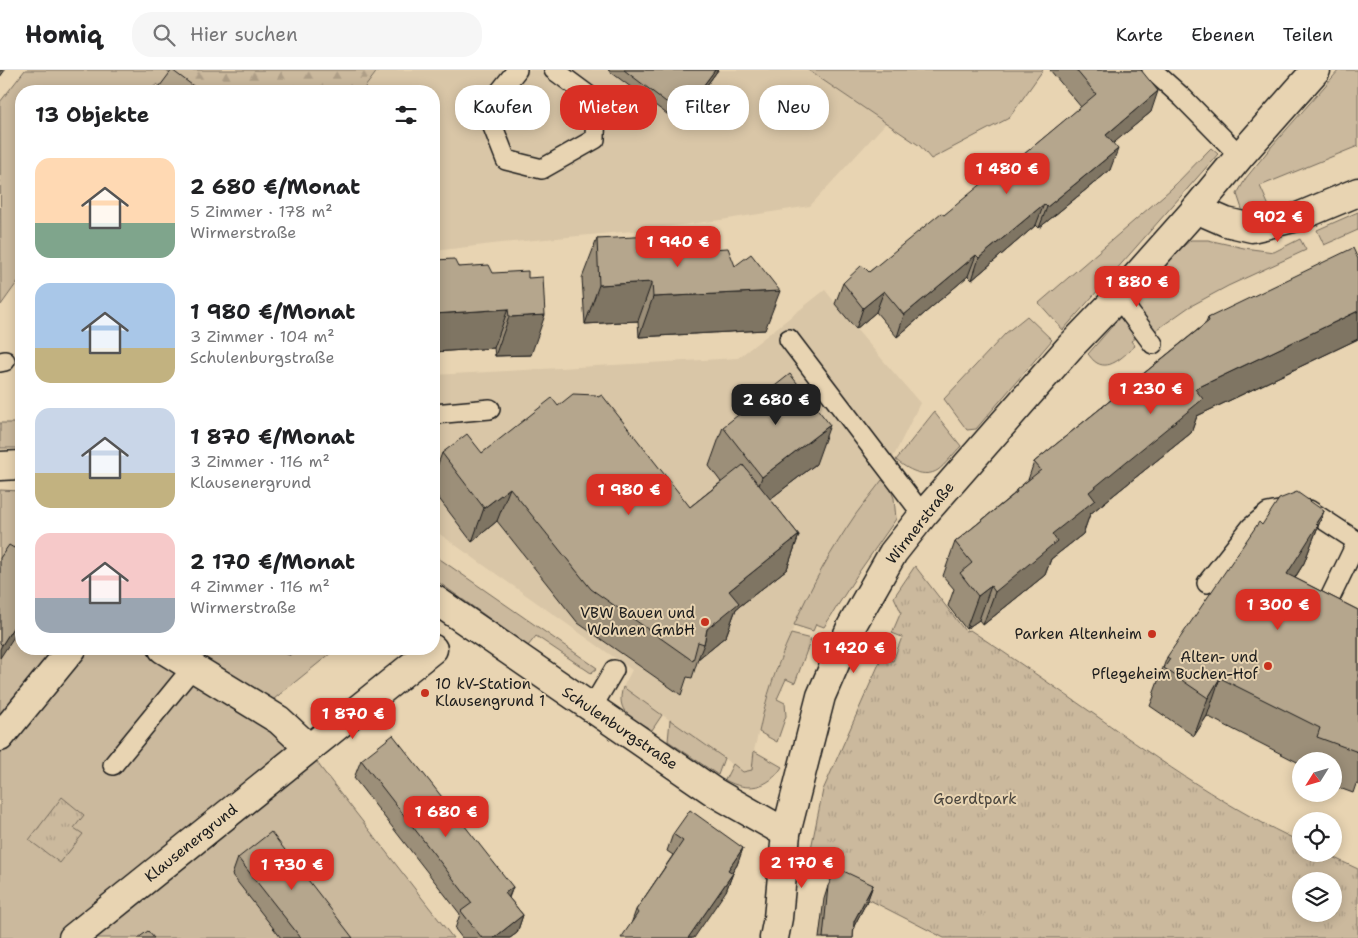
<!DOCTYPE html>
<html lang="de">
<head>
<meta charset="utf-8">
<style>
	body { margin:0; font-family:"Shantell Sans",sans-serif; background:#f6f6f6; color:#202124; height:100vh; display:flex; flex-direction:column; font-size:19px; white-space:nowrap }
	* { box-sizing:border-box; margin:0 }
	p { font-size:16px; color:#757577 }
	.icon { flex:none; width:28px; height:28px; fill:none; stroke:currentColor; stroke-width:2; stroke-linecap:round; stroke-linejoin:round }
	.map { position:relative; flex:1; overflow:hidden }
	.sheet { position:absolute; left:15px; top:15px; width:425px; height:570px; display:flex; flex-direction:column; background:#fff; border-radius:20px; box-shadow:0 2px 12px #0003 }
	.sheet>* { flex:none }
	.banner { position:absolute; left:455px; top:15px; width:475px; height:45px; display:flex; gap:10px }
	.needle { width:32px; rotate:233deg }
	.fabs { position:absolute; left:1292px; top:682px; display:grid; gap:10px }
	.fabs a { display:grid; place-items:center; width:50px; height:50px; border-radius:50%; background:#fff; box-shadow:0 2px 12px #0003; font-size:25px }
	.price { position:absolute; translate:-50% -42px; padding:0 11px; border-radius:10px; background:#d93025; color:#fff; font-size:16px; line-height:32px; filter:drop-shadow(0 1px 2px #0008) }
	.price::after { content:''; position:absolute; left:50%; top:30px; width:15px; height:11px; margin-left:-8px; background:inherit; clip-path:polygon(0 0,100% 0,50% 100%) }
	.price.active { background:#222; color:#fff }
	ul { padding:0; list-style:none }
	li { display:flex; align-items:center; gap:15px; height:125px; padding:0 20px }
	li span { display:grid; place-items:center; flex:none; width:140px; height:100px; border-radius:15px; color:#555 }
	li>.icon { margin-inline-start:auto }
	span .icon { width:60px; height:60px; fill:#fffc; stroke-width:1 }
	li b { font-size:21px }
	h2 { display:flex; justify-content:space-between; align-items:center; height:60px; padding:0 20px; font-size:21px }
	.pill { padding:0 18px; border-radius:20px; background:#fff; box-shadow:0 2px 12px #0003; font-size:18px; line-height:45px }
	.pill.active { background:#d93025; color:#fff }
	header { display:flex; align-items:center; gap:30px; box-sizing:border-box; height:70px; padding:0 25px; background:#fff; border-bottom:1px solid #e0e0e0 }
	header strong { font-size:24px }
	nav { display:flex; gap:28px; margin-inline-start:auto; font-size:18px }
	.search { width:350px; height:45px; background:#f6f6f6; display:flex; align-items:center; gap:12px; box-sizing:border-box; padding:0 18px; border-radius:20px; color:#757577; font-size:19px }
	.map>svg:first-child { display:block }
	.built { fill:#d9c6a7 }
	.green { fill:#cbb99d; stroke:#746a5c }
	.forest { fill:url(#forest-firs); stroke:#746a5c }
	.park { fill:url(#park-tufts); stroke:#746a5c; fill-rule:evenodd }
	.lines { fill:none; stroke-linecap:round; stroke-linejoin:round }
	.service-casing { stroke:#1c1c1c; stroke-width:22 }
	.minor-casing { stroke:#1c1c1c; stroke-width:31 }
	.service { stroke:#e8d4b2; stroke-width:19 }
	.minor { stroke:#e8d4b2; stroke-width:28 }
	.wall { fill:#9c8f79; stroke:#1c1c1c }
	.shaded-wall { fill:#7f7463; stroke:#1c1c1c }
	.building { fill:#b5a68d; stroke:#1c1c1c }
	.poi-dot { fill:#c8321e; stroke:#e8d4b2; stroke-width:2 }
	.labels { text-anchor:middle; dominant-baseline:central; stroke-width:4; stroke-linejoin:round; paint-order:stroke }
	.street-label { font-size:15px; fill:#1c1c1c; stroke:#e8d4b2 }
	.poi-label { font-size:15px; fill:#1c1c1c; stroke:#e8d4b2; text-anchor:end }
	.park-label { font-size:15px; fill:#48433c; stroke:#e8d4b2 }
</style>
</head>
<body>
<header>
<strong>Homiq</strong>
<div class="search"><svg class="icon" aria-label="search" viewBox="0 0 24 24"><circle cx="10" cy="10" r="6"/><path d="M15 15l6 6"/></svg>Hier suchen</div>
<nav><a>Karte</a><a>Ebenen</a><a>Teilen</a></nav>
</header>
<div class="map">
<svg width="1358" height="868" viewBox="0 0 1358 868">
	<defs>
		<pattern id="forest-firs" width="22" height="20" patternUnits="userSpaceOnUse" patternTransform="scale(1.25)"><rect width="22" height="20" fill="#cbb99d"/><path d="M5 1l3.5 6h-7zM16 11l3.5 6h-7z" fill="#ae9e87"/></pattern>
		<pattern id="park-tufts" width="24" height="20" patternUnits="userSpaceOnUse" patternTransform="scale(1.25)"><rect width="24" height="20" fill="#cbb99d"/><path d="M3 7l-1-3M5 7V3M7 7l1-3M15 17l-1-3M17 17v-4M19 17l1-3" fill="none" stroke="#ae9e87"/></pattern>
	</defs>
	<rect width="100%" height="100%" fill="#e8d4b2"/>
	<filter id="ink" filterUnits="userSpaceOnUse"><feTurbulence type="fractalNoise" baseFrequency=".02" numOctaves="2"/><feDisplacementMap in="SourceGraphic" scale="10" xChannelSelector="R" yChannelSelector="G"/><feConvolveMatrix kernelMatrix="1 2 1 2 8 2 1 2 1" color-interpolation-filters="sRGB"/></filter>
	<g filter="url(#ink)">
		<g class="built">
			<path d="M378,0H808L886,53L810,136L721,150L633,161L501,173L434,181V21H362Z"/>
			<path d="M825,220L856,259L920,333L882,410L856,444L830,485L808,525L775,600L765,634L754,681L752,700L743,702L623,617L632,600L434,460V305L738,288Z"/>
		</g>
		<g class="green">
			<path d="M25,0H165L193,21H166L157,14L149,21H21V207L1,235L0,32Z"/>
			<path d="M808,0H1043L1009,48L931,89L920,76Z"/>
			<path d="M1339,0H1358V76L1260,116L1272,143L1263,147L1243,142L1237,124L1246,108L1272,76Z"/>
			<path d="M1211,78L1218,84L1063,260L1039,233L1171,119Z"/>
			<path d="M1358,142V160L1324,175L1317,160Z"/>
			<path d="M1300,169L1306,180L1228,216L1189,237L1155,261L1133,232L1180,179L1191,170H1208L1244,178L1274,182Z"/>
			<path d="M1027,246L1052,270L976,359L967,360L944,329L1006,263Z"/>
			<path d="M1121,246L1136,267L1131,271L1135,276C1125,284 1111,301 1097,293C1093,291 1090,286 1088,284Z"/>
			<path d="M934,342L961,376C955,382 944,396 938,400C924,409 907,399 896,390Z"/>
			<rect x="0" y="353" width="21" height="25"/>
			<path d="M882,410L890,418L894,428L896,449L859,502L824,557L816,554L813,561L794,555C811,516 832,479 856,444C864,433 873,422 882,410Z"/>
			<path d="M0,420L21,421V579H336L274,629L321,698L453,868H0Z"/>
			<path d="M434,485L597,598L591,603L536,566L528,576L434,509Z"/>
			<path d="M791,564L811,569L795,613L786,609L777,629L785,633L786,646L777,672L759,662C766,627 776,597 791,564Z"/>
			<path d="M623,617L662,645L652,660C632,648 615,643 623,617Z"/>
			<path d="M670,650L724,688L718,705L668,671Z"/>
			<path d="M754,681L782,697C768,719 747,722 725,710L733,694L743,702L752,700Z"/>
		</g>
		<path class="forest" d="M165,0H378L362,21H193Z"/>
		<g class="park">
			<path d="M915,496L965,561L970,560C1013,588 1056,618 1098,647C1163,693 1229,739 1301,772V784H1326L1358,799V868H944L807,798L823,720L882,587L893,591L902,567L892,563L901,542L894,527ZM1301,811H1334V844H1301Z"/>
			<path d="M62,727L84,745L74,758L83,764L60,793L29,770Z"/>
		</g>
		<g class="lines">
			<defs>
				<g id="service">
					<path d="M517,0L486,39L506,90L542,99L595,69L596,31L554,0"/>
					<path d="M1152,0L1183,28L1240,86"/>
					<path d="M1118,227L1153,274"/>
					<path d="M789,269L923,445"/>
					<path d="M0,292L5,291"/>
					<path d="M434,344L490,339"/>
					<path d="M1207,513L1251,457L1268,443L1289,439L1309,440L1358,472"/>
					<path d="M1327,534L1357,472"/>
					<path d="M591,639L614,600"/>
					<path d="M113,695L193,597"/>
				</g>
				<g id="minor">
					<path d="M1196,139L1226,152L1252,158L1298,147L1358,122"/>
					<path d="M0,396L21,395"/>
					<path d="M434,529L714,722L786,763"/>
					<path d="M163,579L279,650L309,678"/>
					<path d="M0,667L72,579"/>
					<path d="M73,868L433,579"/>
					<path d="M774,868L778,848L786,763L821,626L851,557L893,483L923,445L1069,278L1118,227L1196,139L1240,86L1316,0"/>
				</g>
			</defs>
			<use href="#service" class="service-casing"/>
			<use href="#minor" class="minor-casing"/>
			<use href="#service" class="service"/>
			<use href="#minor" class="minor"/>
		</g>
		<g class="wall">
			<path d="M608,0H718L679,53Z"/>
			<path d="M1050,0H1141L1151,42L1113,73L1110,100L1039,158L1036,155L972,210L968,206L897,267L876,242L856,259L835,234L843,213L869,202L1011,95L1081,37Z"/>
			<path d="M597,169L656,174L694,180L735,196L765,260L639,267L638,251L585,254L582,208Z"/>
			<path d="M1358,189V269L1197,346L1191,363L1090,444L1083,464L1051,489L1045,505L983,555L979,550L966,559L948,536L954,519L943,506L955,472L1014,424L1016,420L1028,410L1034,392L1206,253L1208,248Z"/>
			<path d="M434,190L458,197L493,203L531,285L495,286L494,278L434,282Z"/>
			<path d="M558,336L690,437L721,412L709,396L723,357L816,394L770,429L799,465L787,499L736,539L726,566L698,589L692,608L687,607L681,625L578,553L497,451L472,472L434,422V405L442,383H482Z"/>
			<path d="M1324,441L1304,493L1295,508L1358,540V715L1356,714L1353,723L1334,716V691H1301V694L1207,646L1194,666L1150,636L1154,626L1153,625L1167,587Z"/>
			<path d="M273,579H293L290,585Z"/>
			<path d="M361,690L513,817L509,828L523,845L517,863L510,868H462L455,859L460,844L354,708Z"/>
			<path d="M673,764L743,778L737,795L732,803H733L726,821L631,854L636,840L673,785L667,781Z"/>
			<path d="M238,788L353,868H281L232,805Z"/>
			<path d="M873,815L868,829L854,856L853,868H819L824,829L828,816Z"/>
		</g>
		<g class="shaded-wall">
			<path d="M0,0H5L0,7Z"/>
			<path d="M715,0H718L679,53L682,44Z"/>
			<path d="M1158,21L1151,42L1098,86L1106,65Z"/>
			<path d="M1118,79L1110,100L1039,158L1047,137Z"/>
			<path d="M1044,134L1036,155L972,210L979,188Z"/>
			<path d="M976,185L968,206L897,267L904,245Z"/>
			<path d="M652,212L638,251L585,254L599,215Z"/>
			<path d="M780,221L765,260L639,267L653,227Z"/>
			<path d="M884,221L876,242L856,259L863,238Z"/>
			<path d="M508,239L494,278L434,282V244Z"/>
			<path d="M1358,241V269L1197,346L1191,363L1090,444L1083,464L1051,489L1045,505L983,555L995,522L1052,464L1089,422L1195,319Z"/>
			<path d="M545,245L531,285L495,286L509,247Z"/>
			<path d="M830,355L816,394L748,446L762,407Z"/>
			<path d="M510,418L497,451L472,472L484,438Z"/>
			<path d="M1324,441L1304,493L1273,542L1287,504L1316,453Z"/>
			<path d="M799,465L787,499L736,539L726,566L698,589L704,574L707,559L729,521Z"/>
			<path d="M991,516L979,550L966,559L978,526Z"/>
			<path d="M21,545V556L0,588V579L2,575Z"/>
			<path d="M1220,608L1207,646L1194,666L1208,628Z"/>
			<path d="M743,778L737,795L722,817L728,800Z"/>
			<path d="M733,803L726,821L694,868H688Z"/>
			<path d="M873,815L868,829L850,864L854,851Z"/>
			<path d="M513,817L506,834L505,823Z"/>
			<path d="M523,845L517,863L510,868H494Z"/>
		</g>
		<g class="building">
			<path d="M172,0L200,21H150L153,17L157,20Z"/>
			<path d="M624,0H715L682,44Z"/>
			<path d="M1076,0H1141L1158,21L1106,65L1118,79L1047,137L1044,134L979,188L976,185L904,245L884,221L863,238L843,213L862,195L869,202L941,143L944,145L1008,92L1011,95L1096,24Z"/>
			<path d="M652,166L656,174L689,172L694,180L728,178L735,196L751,184L780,221L653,227L652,212L599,215L597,169Z"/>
			<path d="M1353,178L1358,189V241L1195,319L1203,329L1089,422L1095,430L1052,464L1057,471L995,522L991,516L978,526L960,503L972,493L955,472L1017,422L1016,420L1041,400L1034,392L1209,251L1208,248Z"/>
			<path d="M454,189L458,197L489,195L493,203L528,201V208L543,207L545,245L509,247L508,239L434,244V190Z"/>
			<path d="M790,304L830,355L762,407L723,357Z"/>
			<path d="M573,324L596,325L598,327L602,325L690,437L743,395L799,465L729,521L739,533L707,559L704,574L698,572L693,591L591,519L510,418L484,438L442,383L467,364L482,383L552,328L558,336Z"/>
			<path d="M1297,422L1324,441L1316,453L1318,455L1287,504L1358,540V682L1317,667L1320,658L1220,608L1208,628L1164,598L1170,589L1167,587L1259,452L1262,455L1279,429Z"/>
			<path d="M21,467V545L2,575L0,573V488L9,475L14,478Z"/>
			<path d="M393,665L513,817L505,823L523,845L494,868H482L461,841L472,833L361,690Z"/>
			<path d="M690,740L743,778L728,800L733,803L688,868H621L638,843L636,840L683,771L673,764Z"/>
			<path d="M271,762L353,868H301L238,788Z"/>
			<path d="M837,798L873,815L854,851L853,868H823L828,816Z"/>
			<path d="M148,861L154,868H138Z"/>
		</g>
	</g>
	<g class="poi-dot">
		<circle cx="705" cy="552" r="5"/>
		<circle cx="1152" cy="564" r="5"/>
		<circle cx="1268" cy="596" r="5"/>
		<circle cx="425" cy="623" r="5"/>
	</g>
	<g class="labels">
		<g class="street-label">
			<text transform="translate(920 453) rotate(-52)">Wirmerstraße</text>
			<text transform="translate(620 658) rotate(34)">Schulenburgstraße</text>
			<text transform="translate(191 773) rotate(-39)">Klausenergrund</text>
		</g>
		<g class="poi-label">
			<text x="695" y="543">VBW Bauen und<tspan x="695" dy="17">Wohnen GmbH</tspan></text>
			<text x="1142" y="564">Parken Altenheim</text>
			<text x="1258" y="587">Alten- und<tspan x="1258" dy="17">Pflegeheim Buchen-Hof</tspan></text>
			<text x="435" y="614" text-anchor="start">10 kV-Station<tspan x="435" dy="17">Klausengrund 1</tspan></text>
		</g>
		<g class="park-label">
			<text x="975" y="729">Goerdtpark</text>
		</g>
	</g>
</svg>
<div class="fabs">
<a><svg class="needle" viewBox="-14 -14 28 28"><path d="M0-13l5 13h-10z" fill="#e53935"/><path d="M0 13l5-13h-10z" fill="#757577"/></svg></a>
<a><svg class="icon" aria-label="locate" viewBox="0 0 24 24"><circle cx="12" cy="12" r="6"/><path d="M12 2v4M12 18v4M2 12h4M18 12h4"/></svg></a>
<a><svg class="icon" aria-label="layers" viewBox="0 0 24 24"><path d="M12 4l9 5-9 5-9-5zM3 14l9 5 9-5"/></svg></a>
</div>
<b class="price" style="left:1007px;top:125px">1 480 €</b>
<b class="price" style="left:1278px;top:173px">902 €</b>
<b class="price" style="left:678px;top:198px">1 940 €</b>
<b class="price" style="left:1137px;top:238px">1 880 €</b>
<b class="price" style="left:1151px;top:345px">1 230 €</b>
<b class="price active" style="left:776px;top:356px">2 680 €</b>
<b class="price" style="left:629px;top:446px">1 980 €</b>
<b class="price" style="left:1278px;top:561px">1 300 €</b>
<b class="price" style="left:854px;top:604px">1 420 €</b>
<b class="price" style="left:353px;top:670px">1 870 €</b>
<b class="price" style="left:446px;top:768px">1 680 €</b>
<b class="price" style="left:802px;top:819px">2 170 €</b>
<b class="price" style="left:292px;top:821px">1 730 €</b>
<div class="banner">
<a class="pill">Kaufen</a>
<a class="pill active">Mieten</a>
<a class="pill">Filter</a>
<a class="pill">Neu</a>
</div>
<section class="sheet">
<h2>13 Objekte<svg class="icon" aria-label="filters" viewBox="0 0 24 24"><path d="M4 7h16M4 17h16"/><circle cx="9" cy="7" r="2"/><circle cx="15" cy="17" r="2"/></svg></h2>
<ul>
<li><span style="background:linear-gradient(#ffd9b3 65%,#7fa58c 0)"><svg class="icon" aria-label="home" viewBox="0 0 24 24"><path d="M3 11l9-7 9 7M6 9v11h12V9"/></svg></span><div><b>2 680 €/Monat</b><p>5 Zimmer · 178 m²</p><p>Wirmerstraße</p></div></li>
<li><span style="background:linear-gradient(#a9c7e8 65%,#c2b280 0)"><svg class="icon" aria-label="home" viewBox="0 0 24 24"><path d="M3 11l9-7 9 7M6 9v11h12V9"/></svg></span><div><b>1 980 €/Monat</b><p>3 Zimmer · 104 m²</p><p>Schulenburgstraße</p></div></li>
<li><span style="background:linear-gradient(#c9d6e8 65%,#c2b280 0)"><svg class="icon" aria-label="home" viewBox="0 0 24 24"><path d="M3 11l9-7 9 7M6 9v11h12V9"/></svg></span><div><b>1 870 €/Monat</b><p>3 Zimmer · 116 m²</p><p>Klausenergrund</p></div></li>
<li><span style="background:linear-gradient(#f6c9c9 65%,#9aa5b1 0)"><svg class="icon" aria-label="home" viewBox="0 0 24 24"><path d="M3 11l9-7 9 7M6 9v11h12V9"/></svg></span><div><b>2 170 €/Monat</b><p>4 Zimmer · 116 m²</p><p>Wirmerstraße</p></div></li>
</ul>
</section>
</div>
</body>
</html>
